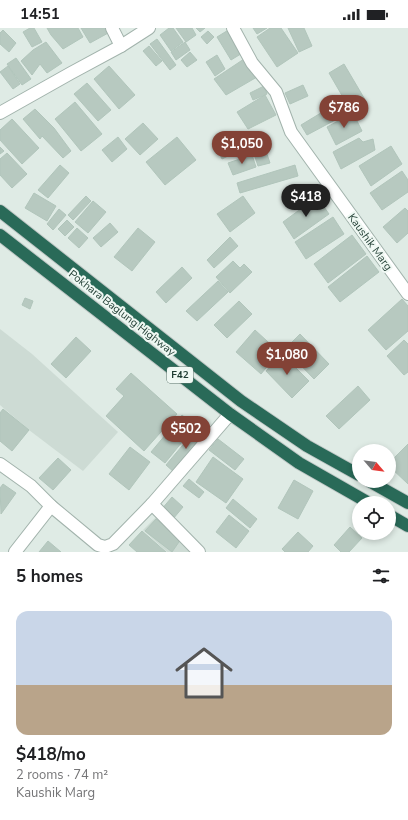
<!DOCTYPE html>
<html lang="en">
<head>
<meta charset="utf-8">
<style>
	body { margin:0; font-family:"Nunito Sans",sans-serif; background:#f6f6f6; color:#202124; height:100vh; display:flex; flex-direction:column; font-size:15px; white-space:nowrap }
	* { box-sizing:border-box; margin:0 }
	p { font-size:13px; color:#757577 }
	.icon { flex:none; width:22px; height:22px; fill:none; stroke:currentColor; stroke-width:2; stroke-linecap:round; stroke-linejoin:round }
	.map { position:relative; height:524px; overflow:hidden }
	.details { display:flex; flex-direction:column; background:#fff; flex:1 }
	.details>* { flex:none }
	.needle { width:26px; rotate:118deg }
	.controls { position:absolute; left:352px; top:416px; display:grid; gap:8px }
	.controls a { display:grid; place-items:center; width:44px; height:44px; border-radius:50%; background:#fff; box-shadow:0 2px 6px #0003; font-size:20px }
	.price { position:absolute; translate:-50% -34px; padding:0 9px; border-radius:14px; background:#834236; color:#fff; font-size:13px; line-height:26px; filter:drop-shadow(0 1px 2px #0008) }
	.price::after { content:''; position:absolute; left:50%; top:24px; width:12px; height:9px; margin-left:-6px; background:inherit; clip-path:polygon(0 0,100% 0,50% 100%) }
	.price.current { background:#222; color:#fff }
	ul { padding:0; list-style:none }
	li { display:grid; align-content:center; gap:8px; height:212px; padding:0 16px }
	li+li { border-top:1px solid #e0e0e0 }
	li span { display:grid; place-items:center; height:124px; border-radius:12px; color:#555 }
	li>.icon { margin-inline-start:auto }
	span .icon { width:72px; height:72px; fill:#fffc; stroke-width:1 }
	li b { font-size:17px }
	h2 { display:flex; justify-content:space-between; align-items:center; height:48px; padding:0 16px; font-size:17px }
	.status { display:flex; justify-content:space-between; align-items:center; height:28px; padding:0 20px; background:#fff; direction:ltr }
	.status svg { height:11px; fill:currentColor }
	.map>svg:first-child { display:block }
	.built { fill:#cddbd4 }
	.building { fill:#b7c9c0; stroke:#b1c5bb }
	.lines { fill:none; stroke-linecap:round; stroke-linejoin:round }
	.street-casing { stroke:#a2b3ac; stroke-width:14 }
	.highway-casing { stroke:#c0c8c6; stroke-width:14 }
	.street { stroke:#fff; stroke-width:12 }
	.highway { stroke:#296a58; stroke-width:12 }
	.labels { text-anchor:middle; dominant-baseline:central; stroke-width:4; stroke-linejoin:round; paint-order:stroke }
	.shield { fill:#eff8f3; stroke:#5d746c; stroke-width:1 }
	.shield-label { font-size:10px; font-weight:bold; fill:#1f3c32 }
	.street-label { font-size:11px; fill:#1f3c32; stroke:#eff8f3 }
</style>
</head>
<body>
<div class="status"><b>14:51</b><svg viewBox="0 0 49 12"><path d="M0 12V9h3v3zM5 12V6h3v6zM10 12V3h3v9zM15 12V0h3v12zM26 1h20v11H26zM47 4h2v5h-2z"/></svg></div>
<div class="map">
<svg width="408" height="524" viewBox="0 0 408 524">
	<rect width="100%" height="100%" fill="#dfebe5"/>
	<g class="built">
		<path d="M0,301L32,326L118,404L83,443L29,402L0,377Z"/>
		<path d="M156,489L184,513L194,524H167L143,502Z"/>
	</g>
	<g class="building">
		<path d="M30,0H34L42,14L32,19L23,4Z"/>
		<path d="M47,0H78L83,9L63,21L51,7Z"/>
		<path d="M81,0H108L110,4L90,15Z"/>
		<path d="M169,0H173L183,14L171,23L160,7Z"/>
		<path d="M176,0H192L196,7L186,14Z"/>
		<path d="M196,0H205L200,4Z"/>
		<path d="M253,0H267L257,6Z"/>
		<path d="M270,0H281L298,25L277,39L257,9Z"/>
		<path d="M288,0H304L312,18L299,24Z"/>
		<path d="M230,1L244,24L231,32L217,9Z"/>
		<path d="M3,2L16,15L9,24L0,16V5Z"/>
		<path d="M208,3L214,9L207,16L201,9Z"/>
		<path d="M157,11L176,37L170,42L150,16Z"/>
		<path d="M46,14L62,35L47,45L40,36L32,47L21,33L33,22Z"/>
		<path d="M185,14L190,22L176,32L171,24Z"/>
		<path d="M149,18L162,33L156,38L143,23Z"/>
		<path d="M190,24L197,32L187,39L181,32Z"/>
		<path d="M217,27L225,41L215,48L206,34Z"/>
		<path d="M16,30L31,51L22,57L7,36Z"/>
		<path d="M244,31L257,49L226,67L214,51Z"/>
		<path d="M344,36L367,75L307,107L301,97L344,71L329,45Z"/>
		<path d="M8,38L20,56L13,61L0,44Z"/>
		<path d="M109,38L135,67L119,81L94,51Z"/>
		<path d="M87,55L111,82L98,93L74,66Z"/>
		<path d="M303,57L308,68L290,76L285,65Z"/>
		<path d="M264,58L267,66L253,72L250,65Z"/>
		<path d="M265,67L276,87L248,101L237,84Z"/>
		<path d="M75,74L102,106L81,123L55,91Z"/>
		<path d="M35,81L54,100L71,123L63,130L42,108L40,111L23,91Z"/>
		<path d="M353,85L362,103L336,117L327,99Z"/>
		<path d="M12,91L39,120L22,136L0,112V102Z"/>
		<path d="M143,95L158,111L140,127L125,111Z"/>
		<path d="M237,105L244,120L222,131L215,116Z"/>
		<path d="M118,109L127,121L112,134L102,122Z"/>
		<path d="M177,109L196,132L165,157L146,134Z"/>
		<path d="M359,110L363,114L373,111L375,122L341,141L333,124Z"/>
		<path d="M391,118L402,136L371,158L359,138Z"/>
		<path d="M0,119L4,123L0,126Z"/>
		<path d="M7,125L27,146L12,160L0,147V131Z"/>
		<path d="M267,126L270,135L258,138L255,129Z"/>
		<path d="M252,127L256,139L233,147L228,135Z"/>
		<path d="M60,137L69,145L48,170L38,162Z"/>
		<path d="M295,137L298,148L240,165L237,155Z"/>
		<path d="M402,143L408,152V164L382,182L370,165Z"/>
		<path d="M34,165L56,178L47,193L25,180Z"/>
		<path d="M86,168L91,173L73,192L68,187Z"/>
		<path d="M243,168L255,185L230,204L217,186Z"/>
		<path d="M317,169L329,186L294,211L283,194Z"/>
		<path d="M93,173L106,184L88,205L75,194Z"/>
		<path d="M405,180L408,183V205L397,215L383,199Z"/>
		<path d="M59,181L66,187L53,202L47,196Z"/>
		<path d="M333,189L344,206L306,231L295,214Z"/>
		<path d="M67,192L74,199L65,208L58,201Z"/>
		<path d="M110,195L118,204L101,219L93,210Z"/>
		<path d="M77,200L88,210L79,220L68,210Z"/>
		<path d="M138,200L155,214L132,243L114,229Z"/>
		<path d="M352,207L366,226L328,255L314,236Z"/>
		<path d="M230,209L238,218L214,240L207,232Z"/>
		<path d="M367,228L379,244L340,274L328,259Z"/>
		<path d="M233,233L240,240L244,236L252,244L230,265L216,249Z"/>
		<path d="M182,239L192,250L166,275L156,264Z"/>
		<path d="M218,253L228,264L197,293L186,283Z"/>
		<path d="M25,270L33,273L30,281L22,277Z"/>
		<path d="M402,271L408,278V303L386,322L368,302Z"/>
		<path d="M239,273L252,286L227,310L214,297Z"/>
		<path d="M255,302L279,324L261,346L236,324Z"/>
		<path d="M300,306L329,336L314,351L285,321Z"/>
		<path d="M76,309L91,323L66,350L51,336Z"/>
		<path d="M404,312L408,316V344L404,347L387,328Z"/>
		<path d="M282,326L309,353L292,370L266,343Z"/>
		<path d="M131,345L177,386L144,423L106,388L124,368L116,361Z"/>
		<path d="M358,358L370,372L339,401L326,388Z"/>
		<path d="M3,381L29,402L12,423L0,413V385Z"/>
		<path d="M182,387L195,398L165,435L151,424Z"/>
		<path d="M198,399L207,406L175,445L166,437Z"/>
		<path d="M218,411L244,431L235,442L209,422Z"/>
		<path d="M408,416V456L389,438V435Z"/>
		<path d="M130,419L150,434L129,462L109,446Z"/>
		<path d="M213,429L243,451L226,475L196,454Z"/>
		<path d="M58,430L71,442L53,462L39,450Z"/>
		<path d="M189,451L204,464L199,470L183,458Z"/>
		<path d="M294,452L313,463L298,491L278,480Z"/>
		<path d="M3,456L16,465L1,486L0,460Z"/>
		<path d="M172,469L183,479L173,491L161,482Z"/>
		<path d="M233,471L257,491L250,500L226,480Z"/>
		<path d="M229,487L249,503L236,520L216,504Z"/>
		<path d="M156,491L181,511L172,524L145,503Z"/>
		<path d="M350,499L362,510L349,524H341L334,517Z"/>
		<path d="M142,503L166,524H137L129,517Z"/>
		<path d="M298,504L313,518L308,524H285L282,521Z"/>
		<path d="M48,513L61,524H39Z"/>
	</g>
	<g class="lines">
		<defs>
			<g id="street">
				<path d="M112,0L121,18"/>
				<path d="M233,0L252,35L276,64L291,104L408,266"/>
				<path d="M0,85L71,45L121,18L149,0"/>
				<path d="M0,436L31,458L51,478L98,517L105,519L113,516L152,476"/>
				<path d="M15,524L51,478"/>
				<path d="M199,524L152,476L230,386"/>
			</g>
			<g id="highway">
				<path d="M0,183L241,373L307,418L359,447"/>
				<path d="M0,207L230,386L299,435L369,475"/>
				<path d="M369,453L408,475"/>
				<path d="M389,487L408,498"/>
			</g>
		</defs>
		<use href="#street" class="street-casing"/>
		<use href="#highway" class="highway-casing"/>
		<use href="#street" class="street"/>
		<use href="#highway" class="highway"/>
	</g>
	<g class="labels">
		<rect class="shield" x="167" y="339" width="26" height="16" rx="3"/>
		<g class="shield-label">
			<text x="180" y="347">F42</text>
		</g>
		<g class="street-label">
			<text transform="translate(370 214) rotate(54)">Kaushik Marg</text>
			<text transform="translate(122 285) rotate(38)">Pokhara Baglung Highway</text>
		</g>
	</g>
</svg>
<div class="controls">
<a><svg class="needle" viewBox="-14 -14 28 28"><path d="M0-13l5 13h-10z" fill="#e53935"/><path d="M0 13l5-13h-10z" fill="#757577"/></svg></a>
<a><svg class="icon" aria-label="locate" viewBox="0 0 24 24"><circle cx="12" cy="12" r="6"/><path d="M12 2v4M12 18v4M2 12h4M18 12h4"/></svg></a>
</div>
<b class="price" style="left:344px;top:101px">$786</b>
<b class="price" style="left:242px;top:137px">$1,050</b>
<b class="price current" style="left:306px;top:190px">$418</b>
<b class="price" style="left:287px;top:348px">$1,080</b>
<b class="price" style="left:186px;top:422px">$502</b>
</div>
<section class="details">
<h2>5 homes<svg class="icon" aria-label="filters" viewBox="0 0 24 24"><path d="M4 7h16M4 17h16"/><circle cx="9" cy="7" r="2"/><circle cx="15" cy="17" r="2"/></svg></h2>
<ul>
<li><span style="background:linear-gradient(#c9d6e8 60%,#b9a48a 0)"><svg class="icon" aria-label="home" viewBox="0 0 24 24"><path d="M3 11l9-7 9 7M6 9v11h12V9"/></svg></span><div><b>$418/mo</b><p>2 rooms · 74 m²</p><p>Kaushik Marg</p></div></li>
</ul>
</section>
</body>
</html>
